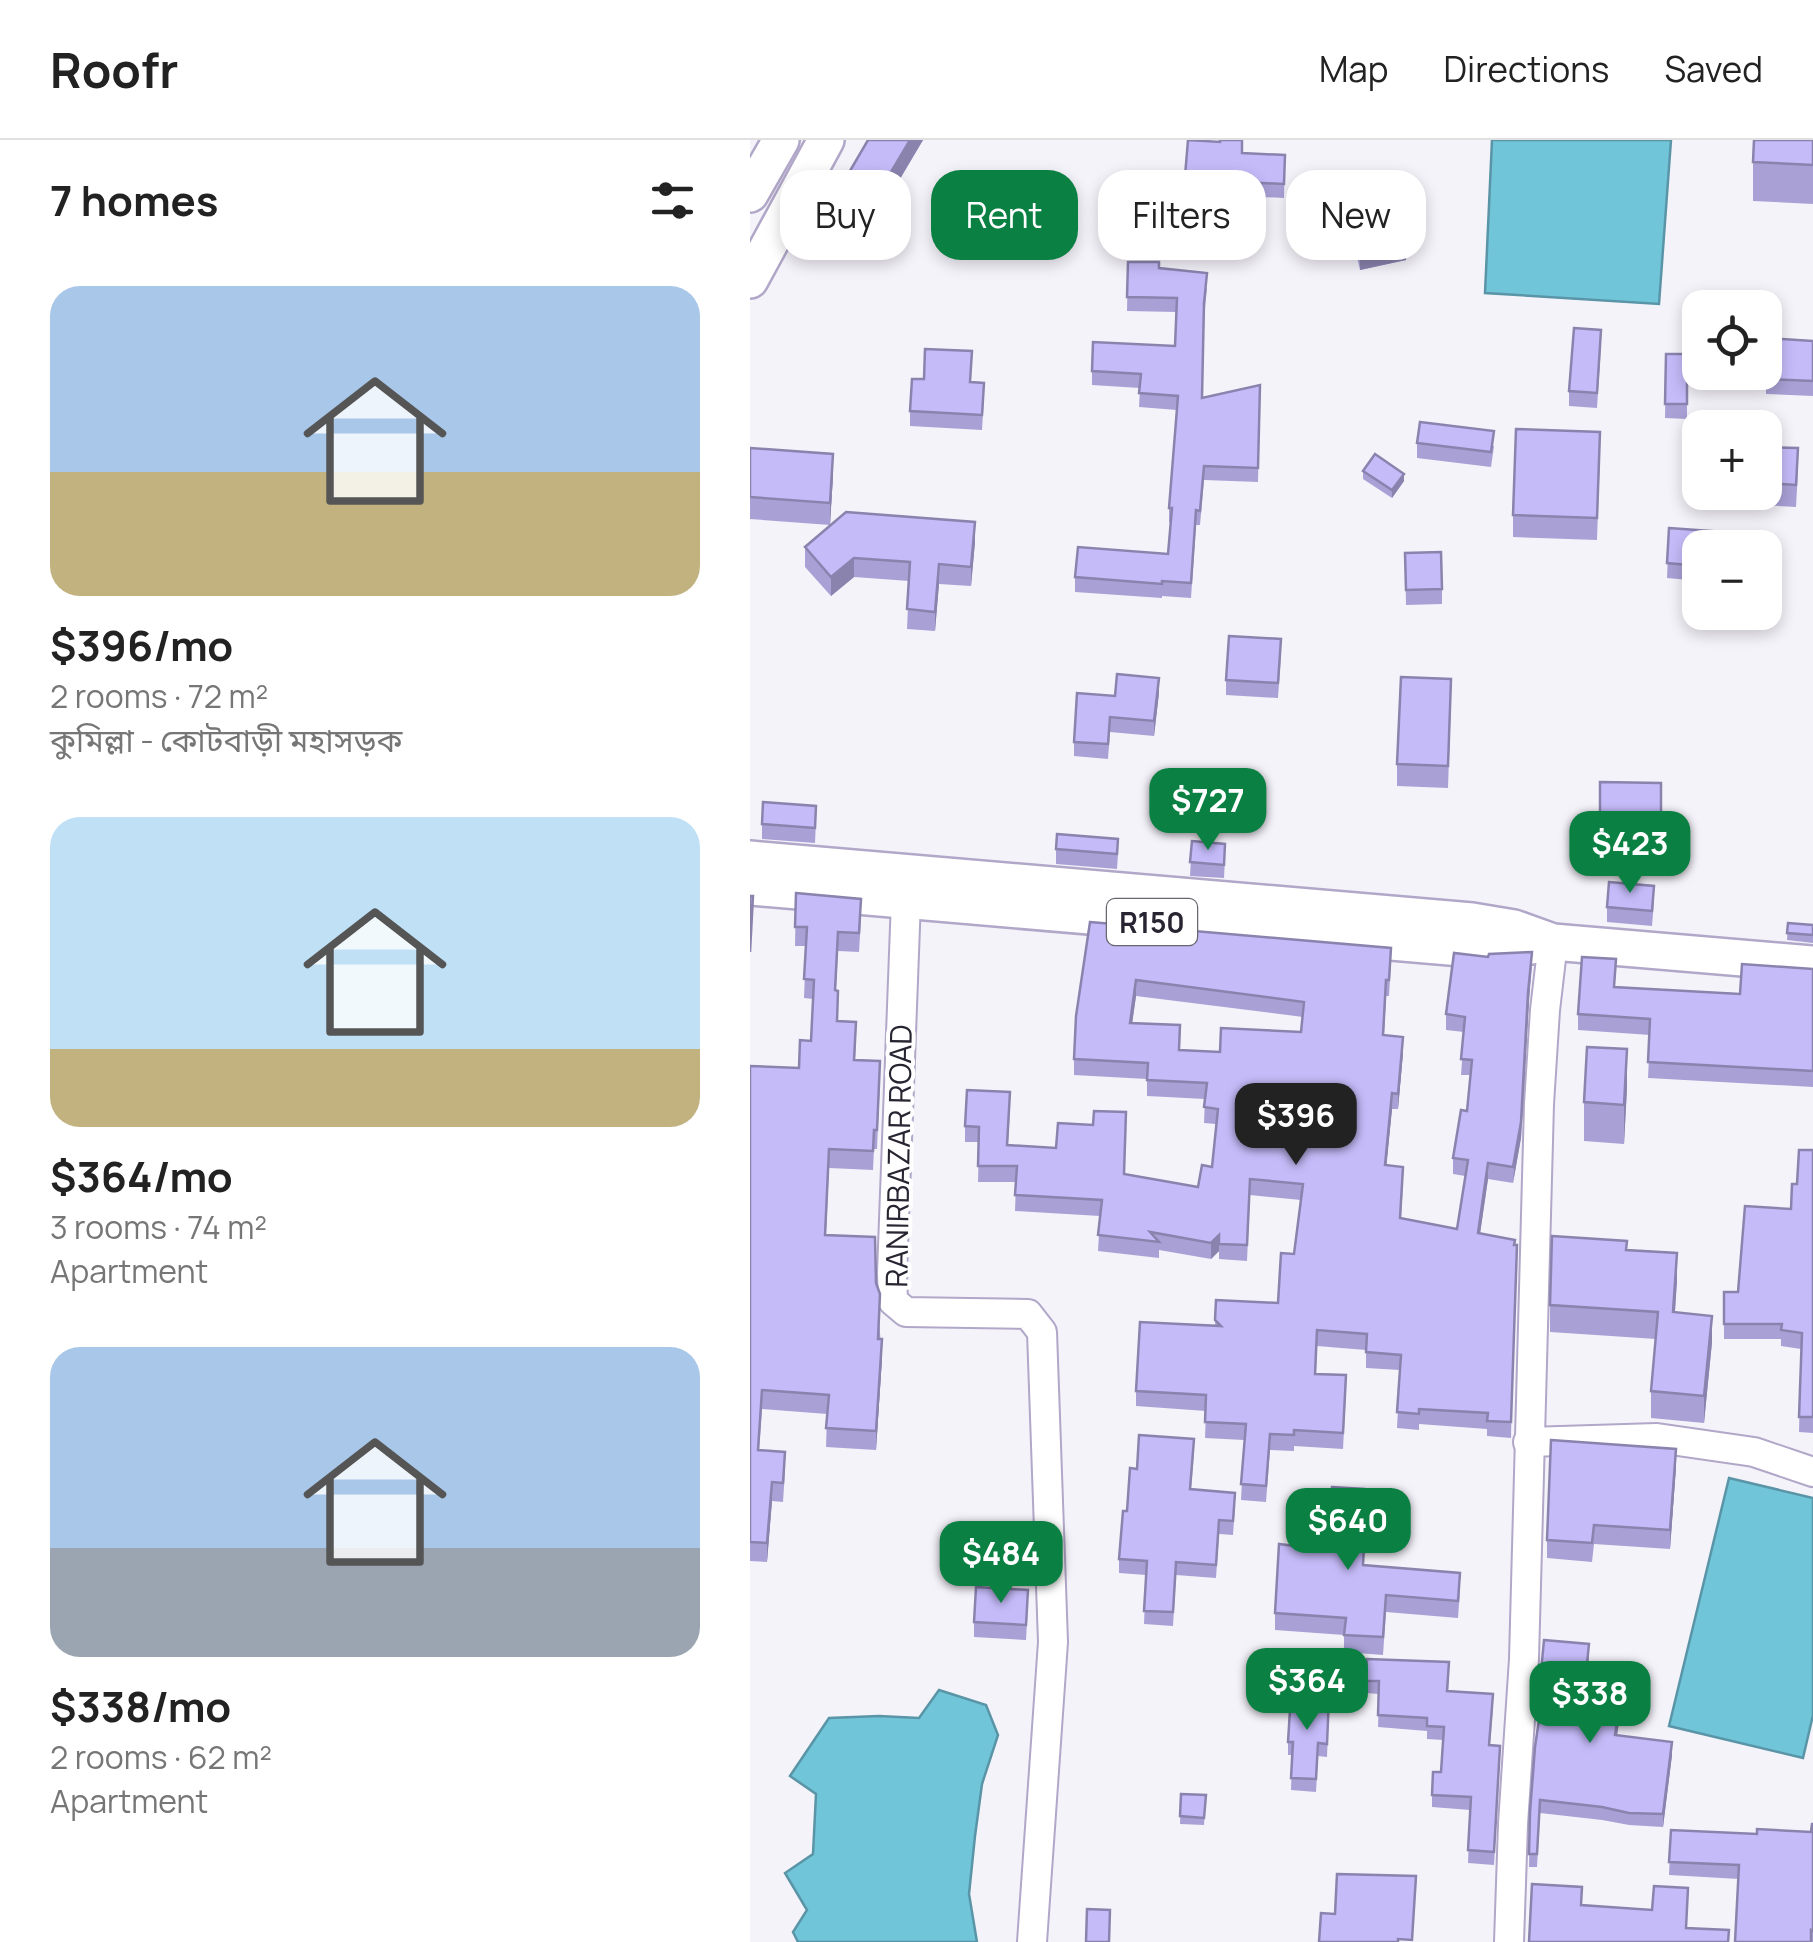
<!DOCTYPE html>
<html lang="en">
<head>
<meta charset="utf-8">
<style>
	body { margin:0; font-family:Manrope,"Noto Sans Bengali",sans-serif; background:#f6f6f6; color:#222; height:100vh; display:flex; flex-direction:column; font-size:38px; white-space:nowrap }
	* { box-sizing:border-box; margin:0 }
	p { font-size:32px; color:#767676 }
	.icon { flex:none; width:55px; height:55px; fill:none; stroke:currentColor; stroke-width:2; stroke-linecap:round; stroke-linejoin:round }
	.map { position:relative; flex:1; overflow:hidden }
	.sheet { display:flex; flex-direction:column; background:#fff; width:750px }
	.sheet>* { flex:none }
	.top-card { position:absolute; left:30px; top:30px; width:882px; height:90px; display:flex; gap:20px }
	.controls { position:absolute; left:932px; top:150px; display:grid; gap:20px }
	.controls a { display:grid; place-items:center; width:100px; height:100px; border-radius:20px; background:#fff; box-shadow:0 5px 15px #0003; font-size:50px }
	.price { position:absolute; translate:-50% -85px; padding:0 22px; border-radius:20px; background:#0b8043; color:#fff; font-size:32px; line-height:65px; filter:drop-shadow(0 2px 5px #0008) }
	.price::after { content:''; position:absolute; left:50%; top:60px; width:30px; height:22px; margin-left:-15px; background:inherit; clip-path:polygon(0 0,100% 0,50% 100%) }
	.price.on { background:#222; color:#fff }
	ul { padding:0; list-style:none }
	li { display:grid; align-content:center; gap:20px; height:530px; padding:0 50px }
	li span { display:grid; place-items:center; height:310px; border-radius:30px; color:#555 }
	li>.icon { margin-inline-start:auto }
	span .icon { width:180px; height:180px; fill:#fffc; stroke-width:1 }
	li b { font-size:42px }
	h2 { display:flex; justify-content:space-between; align-items:center; height:120px; padding:0 50px; font-size:42px }
	.tag { padding:0 35px; border-radius:30px; background:#fff; box-shadow:0 5px 15px #0003; font-size:35px; line-height:90px }
	.tag.on { background:#0b8043; color:#fff }
	header { display:flex; align-items:center; gap:60px; box-sizing:border-box; height:140px; padding:0 50px; background:#fff; border-bottom:2px solid #e0e0e0 }
	header strong { font-size:48px }
	nav { display:flex; gap:55px; margin-inline-start:auto; font-size:35px }
	main { display:flex; flex:1; min-height:0 }
	.map>svg:first-child { display:block }
	.water { fill:#70c5d9; stroke:#5a95a7; stroke-width:2.5 }
	.lines { fill:none; stroke-linecap:round; stroke-linejoin:round }
	.minor-casing { stroke:#b1a7c8; stroke-width:32 }
	.major-casing { stroke:#b1a7c8; stroke-width:40 }
	.minor { stroke:#fff; stroke-width:28 }
	.major { stroke:#fff; stroke-width:35 }
	.wall { fill:#a9a1d6; fill-rule:evenodd }
	.shaded-wall { fill:#8a83ae }
	.building { fill:#c5bbf9; stroke:#8a83ae; stroke-width:2.5; fill-rule:evenodd }
	.labels { text-anchor:middle; dominant-baseline:central; stroke-width:8; stroke-linejoin:round; paint-order:stroke }
	.shield { fill:#fff; stroke:#68666f; stroke-width:2.5 }
	.shield-label { font-size:28px; font-weight:bold; fill:#282431 }
	.street-label { font-size:30px; fill:#282431; stroke:#fff }
</style>
</head>
<body>
<header>
<strong>Roofr</strong>
<nav><a>Map</a><a>Directions</a><a>Saved</a></nav>
</header>
<main>
<section class="sheet">
<h2>7 homes<svg class="icon" aria-label="filters" viewBox="0 0 24 24"><path d="M4 7h16M4 17h16"/><circle cx="9" cy="7" r="2"/><circle cx="15" cy="17" r="2"/></svg></h2>
<ul>
<li><span style="background:linear-gradient(#a9c7e8 60%,#c2b280 0)"><svg class="icon" aria-label="home" viewBox="0 0 24 24"><path d="M3 11l9-7 9 7M6 9v11h12V9"/></svg></span><div><b>$396/mo</b><p>2 rooms · 72 m²</p><p>কুমিল্লা - কোটবাড়ী মহাসড়ক</p></div></li>
<li><span style="background:linear-gradient(#bfe0f5 75%,#c2b280 0)"><svg class="icon" aria-label="home" viewBox="0 0 24 24"><path d="M3 11l9-7 9 7M6 9v11h12V9"/></svg></span><div><b>$364/mo</b><p>3 rooms · 74 m²</p><p>Apartment</p></div></li>
<li><span style="background:linear-gradient(#a9c7e8 65%,#9aa5b1 0)"><svg class="icon" aria-label="home" viewBox="0 0 24 24"><path d="M3 11l9-7 9 7M6 9v11h12V9"/></svg></span><div><b>$338/mo</b><p>2 rooms · 62 m²</p><p>Apartment</p></div></li>
</ul>
</section>
<div class="map">
<svg width="1063" height="1802" viewBox="0 0 1063 1802">
	<rect width="100%" height="100%" fill="#f5f3fa"/>
	<g class="water">
		<path d="M742,0H921L909,164L735,153Z"/>
		<path d="M979,1338L1063,1358V1575L1053,1618L919,1586Z"/>
		<path d="M189,1550L236,1565L248,1595L232,1644L225,1696L219,1754L227,1802H48L43,1792L57,1770L35,1733L63,1714L66,1654L40,1636L79,1578L129,1576L169,1578Z"/>
	</g>
	<g class="lines">
		<defs>
			<g id="minor">
				<path d="M156,760L142,1133L143,1161L156,1172L278,1174L292,1192L303,1502L282,1802"/>
				<path d="M778,1302L907,1298L1004,1312L1063,1332"/>
				<path d="M759,1802L763,1684L774,1519L789,964L795,870L803,802"/>
			</g>
			<g id="major">
				<path d="M0,54L31,0"/>
				<path d="M0,140L76,0"/>
				<path d="M0,719L722,781L764,788L803,802L1063,824"/>
				<path d="M0,747L723,809H764L787,805"/>
			</g>
		</defs>
		<use href="#minor" class="minor-casing"/>
		<use href="#major" class="major-casing"/>
		<use href="#minor" class="minor"/>
		<use href="#major" class="major"/>
	</g>
	<g class="wall">
		<path d="M118,0H173L125,81L94,63V41Z"/>
		<path d="M1063,0V64L1003,61V22Z"/>
		<path d="M492,13L535,15L534,58L467,55V53L435,50V36Z"/>
		<path d="M603,86L656,120L610,130L603,100Z"/>
		<path d="M378,122L457,148L454,178L452,258L510,245L508,342L454,340L450,385H446L441,458L412,456V458L325,452V437L418,414L421,383L419,382V368L427,270L389,267L390,248L342,245V231L425,206L426,172L377,171Z"/>
		<path d="M1063,201V256L1016,254V239Z"/>
		<path d="M851,205L847,268L819,266V251Z"/>
		<path d="M916,214H937V279L915,278Z"/>
		<path d="M221,242L234,258L232,290L160,286V271Z"/>
		<path d="M667,303L744,306L741,327L667,318Z"/>
		<path d="M950,303V352H974V363L946,362V340Z"/>
		<path d="M1015,307L1048,330L1046,367L1011,365V352H1015Z"/>
		<path d="M0,308L83,336L80,385L0,379Z"/>
		<path d="M850,313L847,400L763,397V375Z"/>
		<path d="M613,331L654,341L642,358L613,339Z"/>
		<path d="M919,388L974,392V396H978V408H950V441L917,438Z"/>
		<path d="M225,402L221,446L189,444L185,491L157,489L159,441L104,437L81,456L55,427V407Z"/>
		<path d="M655,413L692,449V464L656,465Z"/>
		<path d="M531,514L528,558L476,555V540Z"/>
		<path d="M409,553L404,596L360,592L358,619L324,616V602L365,556Z"/>
		<path d="M701,561L698,648L647,646V624Z"/>
		<path d="M850,642L911,643V721H850Z"/>
		<path d="M66,681L65,703L12,699V684Z"/>
		<path d="M442,701L475,717L474,738L440,736Z"/>
		<path d="M306,709L368,714L367,729L306,724Z"/>
		<path d="M46,753L111,778L109,812L88,811L86,850L88,881L106,901L105,920L130,940L127,1009H124L123,1030L79,1028L76,1095L126,1143L132,1218L126,1310L76,1307L77,1274L12,1269L9,1310L35,1331L33,1362L22,1361L17,1422L0,1421V926L49,928L61,901L63,859L54,858L56,806H45Z"/>
		<path d="M904,761L902,786L857,782V767Z"/>
		<path d="M340,782L641,823L639,856H636L634,895L653,913L648,969H642L636,1026L653,1042L651,1078L707,1089L715,1036L703,1034V1018L717,971L721,935H711L714,892L696,890V874L782,827L778,869L771,998L763,1043L738,1039L730,1093L765,1100L761,1298L737,1296V1289L669,1284V1290L647,1288L650,1230L616,1228V1210L567,1206L566,1234L596,1251L593,1309L544,1306V1311L520,1310L516,1362L491,1360L494,1300L455,1298L456,1271L386,1266V1251L465,1186L466,1160L528,1163L544,1114L551,1060L500,1055L497,1121L469,1119V1111L461,1119L409,1110V1118L348,1111L350,1076L265,1071L266,1042H228L229,1002H215V986L260,968L258,1005L374,1034L448,1047L462,1027L466,984L454,983L455,959L397,956V939L324,935V919ZM386,856L553,877L551,892L470,912L430,910L382,883Z"/>
		<path d="M1038,783L1063,785V803L1037,800Z"/>
		<path d="M1063,829V947L898,938L900,895L828,890V874L865,848L990,854Z"/>
		<path d="M877,948L874,1004L834,1001V962Z"/>
		<path d="M1063,1010V1293L1049,1292L1051,1209L1031,1206V1199H974V1152H988L1041,1069L1047,1044Z"/>
		<path d="M877,1110L927,1140L925,1172L962,1202L954,1283L901,1278V1251L906,1199L800,1192V1165Z"/>
		<path d="M444,1312L441,1349L485,1366L483,1395L469,1394L466,1438L426,1435L423,1486L394,1484L396,1435L369,1433V1419L377,1371L387,1329Z"/>
		<path d="M926,1327L920,1409L844,1404L842,1422L797,1418V1400Z"/>
		<path d="M614,1367L613,1387L614,1425L710,1450L708,1478L636,1472L633,1515L594,1512V1495L525,1490V1473L545,1406Z"/>
		<path d="M278,1464L276,1500L224,1497V1482Z"/>
		<path d="M839,1517L836,1543L841,1553L871,1570L867,1595L922,1615L913,1687L879,1685L852,1680L790,1673L787,1727H779L780,1672L794,1545H791V1532Z"/>
		<path d="M617,1519L699,1535L698,1551L743,1567L740,1605L750,1618L744,1725L718,1723L720,1670L682,1667V1655L691,1632L693,1600L677,1599V1591L628,1587L629,1554L616,1553Z"/>
		<path d="M579,1569L577,1617L568,1616L566,1652L541,1650L542,1615H538V1602Z"/>
		<path d="M431,1654L456,1655L454,1685L430,1684Z"/>
		<path d="M1063,1684V1802H985L989,1739L919,1735L921,1690L1007,1694L1061,1692Z"/>
	</g>
	<g class="shaded-wall">
		<path d="M160,0H173L125,81V59Z"/>
		<path d="M656,105V120L610,130V115Z"/>
		<path d="M83,314V336L80,385V363Z"/>
		<path d="M654,334V341L642,358V350Z"/>
		<path d="M225,382V402L221,446V427Z"/>
		<path d="M104,418V437L81,456V437Z"/>
		<path d="M189,424V444L185,491V472Z"/>
		<path d="M409,538V553L404,596V581Z"/>
		<path d="M782,812L771,998L763,1043L778,853Z"/>
		<path d="M386,840V856L380,899V883Z"/>
		<path d="M653,897V913L648,969V954Z"/>
		<path d="M877,909V948L874,1004V965Z"/>
		<path d="M642,953V969L635,1041V1025Z"/>
		<path d="M738,1023V1039L728,1108V1093Z"/>
		<path d="M469,1095V1111L461,1119V1103Z"/>
		<path d="M927,1113V1140L923,1199V1172Z"/>
		<path d="M962,1176V1202L954,1283V1256Z"/>
		<path d="M132,1199V1218L126,1310V1291Z"/>
		<path d="M926,1309V1327L920,1409V1390Z"/>
		<path d="M22,1342V1361L17,1422V1403Z"/>
		<path d="M871,1557V1570L865,1608V1595Z"/>
		<path d="M922,1602V1615L913,1687V1674Z"/>
	</g>
	<g class="building">
		<path d="M118,0H160L125,59L94,41Z"/>
		<path d="M438,0L470,2V0H492V13L535,15L534,44L467,41L468,38L435,36Z"/>
		<path d="M1004,0H1063V25L1003,22Z"/>
		<path d="M649,76L656,105L610,115L603,86Z"/>
		<path d="M378,122H409V128L457,133L454,163L452,258L510,245L508,328L454,326L450,371L446,370L441,443L412,441V444L325,437L328,407L418,414L422,368H419L428,256L389,253L391,234L342,231L343,202L425,206L427,158L377,157Z"/>
		<path d="M824,188L851,190L847,253L819,251Z"/>
		<path d="M1018,198L1063,201V241L1016,239Z"/>
		<path d="M175,209L222,211L220,242L234,243L232,275L160,271L162,239H174Z"/>
		<path d="M916,214H937V264H915Z"/>
		<path d="M670,282L744,291L741,312L667,303Z"/>
		<path d="M766,289L850,292L847,378L763,375Z"/>
		<path d="M948,303H950V340H946Z"/>
		<path d="M1015,307L1048,308L1046,345L1015,343Z"/>
		<path d="M0,308L83,314L80,363L0,357Z"/>
		<path d="M625,314L654,334L642,350L613,331Z"/>
		<path d="M96,372L225,382L221,427L189,424L185,472L157,469L160,422L104,418L81,437L55,407Z"/>
		<path d="M919,388L974,392V396H978V408H950V426L917,423Z"/>
		<path d="M691,412L692,449L656,450L655,413Z"/>
		<path d="M479,496L531,499L528,543L476,540Z"/>
		<path d="M367,534L409,538L404,581L360,577L358,604L324,602L327,553L365,556Z"/>
		<path d="M651,537L701,539L698,626L647,624Z"/>
		<path d="M850,642L911,643V700L850,699Z"/>
		<path d="M13,662L66,666L65,688L12,684Z"/>
		<path d="M307,694L368,699L367,714L306,709Z"/>
		<path d="M442,701L475,704L474,725L440,722Z"/>
		<path d="M859,742L904,746L902,771L857,767Z"/>
		<path d="M46,753L111,759L109,793L88,792L85,850L88,851L87,881L106,882L104,920L130,921L127,990H124L123,1011L79,1009L75,1095L125,1097L126,1143L130,1154L128,1199H132L126,1291L76,1288L79,1255L12,1250L8,1310L35,1312L33,1343L22,1342L17,1403L0,1402V926L49,928L50,900L61,901L64,840L54,839L57,787H45Z"/>
		<path d="M0,756H3L0,812Z"/>
		<path d="M340,782L641,808L639,840H636L633,895L653,897L648,954L642,953L635,1025L653,1027L650,1078L707,1089L718,1020L703,1018L711,970L717,971L722,920L711,919L715,877L696,874L704,813L738,817L739,814L782,812L778,853L771,982L763,1027L738,1023L728,1093L765,1100L764,1105H767L761,1282L737,1281L738,1273L669,1269V1274L647,1272L651,1215L616,1212L617,1194L567,1190L565,1234L596,1235L593,1293L544,1290V1295L520,1294L516,1346L491,1344L496,1284L455,1282L456,1255L386,1251L390,1182L471,1186L465,1180L466,1160L528,1163L531,1113L544,1114L553,1044L500,1039L497,1105L469,1104V1095L461,1103L400,1092L409,1102L348,1095L352,1060L265,1055L267,1026H228L229,987L215,986L217,950L260,952L257,1005L306,1008L308,983L343,985L344,971L376,972L374,1034L448,1047L452,1025L462,1027L468,969L454,967L457,943L397,940L398,923L324,919L326,876ZM386,840L554,862L551,892L471,888L470,912L429,910L430,885L380,883Z"/>
		<path d="M1038,783L1063,785V795L1037,793Z"/>
		<path d="M832,817L866,819L864,847L990,854L992,824L1063,829V931L898,922L900,879L828,874Z"/>
		<path d="M837,907L877,909L874,965L834,962Z"/>
		<path d="M1049,1010H1063V1277H1049L1052,1193L1031,1190L1032,1184H974V1152H988L995,1066L1041,1069L1042,1044H1047Z"/>
		<path d="M802,1096L877,1101L876,1110L927,1113L923,1172L962,1176L954,1256L901,1251L908,1172L800,1165Z"/>
		<path d="M389,1295L444,1299L440,1349L485,1353L483,1381L469,1380L466,1425L426,1422L423,1472L394,1471L397,1421L369,1419L373,1371H377L380,1328L387,1329Z"/>
		<path d="M801,1300L926,1309L920,1390L844,1385L842,1403L797,1400Z"/>
		<path d="M582,1347L614,1349L612,1387H615L613,1425L710,1433L708,1461L636,1455L633,1497L594,1495L596,1478L525,1473L529,1404L545,1406L547,1383L579,1385Z"/>
		<path d="M226,1447L278,1450L276,1485L224,1482Z"/>
		<path d="M794,1500L839,1504L835,1543H841L840,1552L871,1557L865,1595L922,1602L913,1674L879,1673L852,1667L790,1660L787,1714H779L780,1672L785,1607L796,1533L791,1532Z"/>
		<path d="M617,1519L699,1522L697,1551L743,1554L739,1605L750,1606L744,1712L718,1710L721,1657L682,1655L683,1632H691L694,1587L677,1586V1578L628,1575L629,1541H616Z"/>
		<path d="M541,1554L579,1556L577,1604L568,1603L566,1639L541,1638L543,1602H538Z"/>
		<path d="M431,1654L456,1655L454,1678L430,1676Z"/>
		<path d="M1062,1684H1063V1791L1061,1790V1802H985L989,1725L919,1722L921,1690L1007,1694V1689L1061,1692Z"/>
		<path d="M587,1734L666,1736L662,1800L648,1799V1802H569L571,1773L585,1774Z"/>
		<path d="M782,1744L832,1747L831,1765L902,1770L904,1746L938,1748L936,1788L979,1790L978,1802H779Z"/>
		<path d="M337,1769L360,1770L359,1802H336Z"/>
	</g>
	<g class="labels">
		<rect class="shield" x="357" y="759" width="90" height="46" rx="8"/>
		<g class="shield-label">
			<text x="402" y="782">R150</text>
		</g>
		<g class="street-label">
			<text transform="translate(148 1016) rotate(-89)">RANIRBAZAR ROAD</text>
		</g>
	</g>
</svg>
<div class="controls">
<a><svg class="icon" aria-label="locate" viewBox="0 0 24 24"><circle cx="12" cy="12" r="6"/><path d="M12 2v4M12 18v4M2 12h4M18 12h4"/></svg></a>
<a>+</a>
<a>−</a>
</div>
<b class="price" style="left:458px;top:713px">$727</b>
<b class="price" style="left:880px;top:756px">$423</b>
<b class="price on" style="left:546px;top:1028px">$396</b>
<b class="price" style="left:598px;top:1433px">$640</b>
<b class="price" style="left:251px;top:1466px">$484</b>
<b class="price" style="left:557px;top:1593px">$364</b>
<b class="price" style="left:840px;top:1606px">$338</b>
<div class="top-card">
<a class="tag">Buy</a>
<a class="tag on">Rent</a>
<a class="tag">Filters</a>
<a class="tag">New</a>
</div>
</div>
</main>
</body>
</html>
